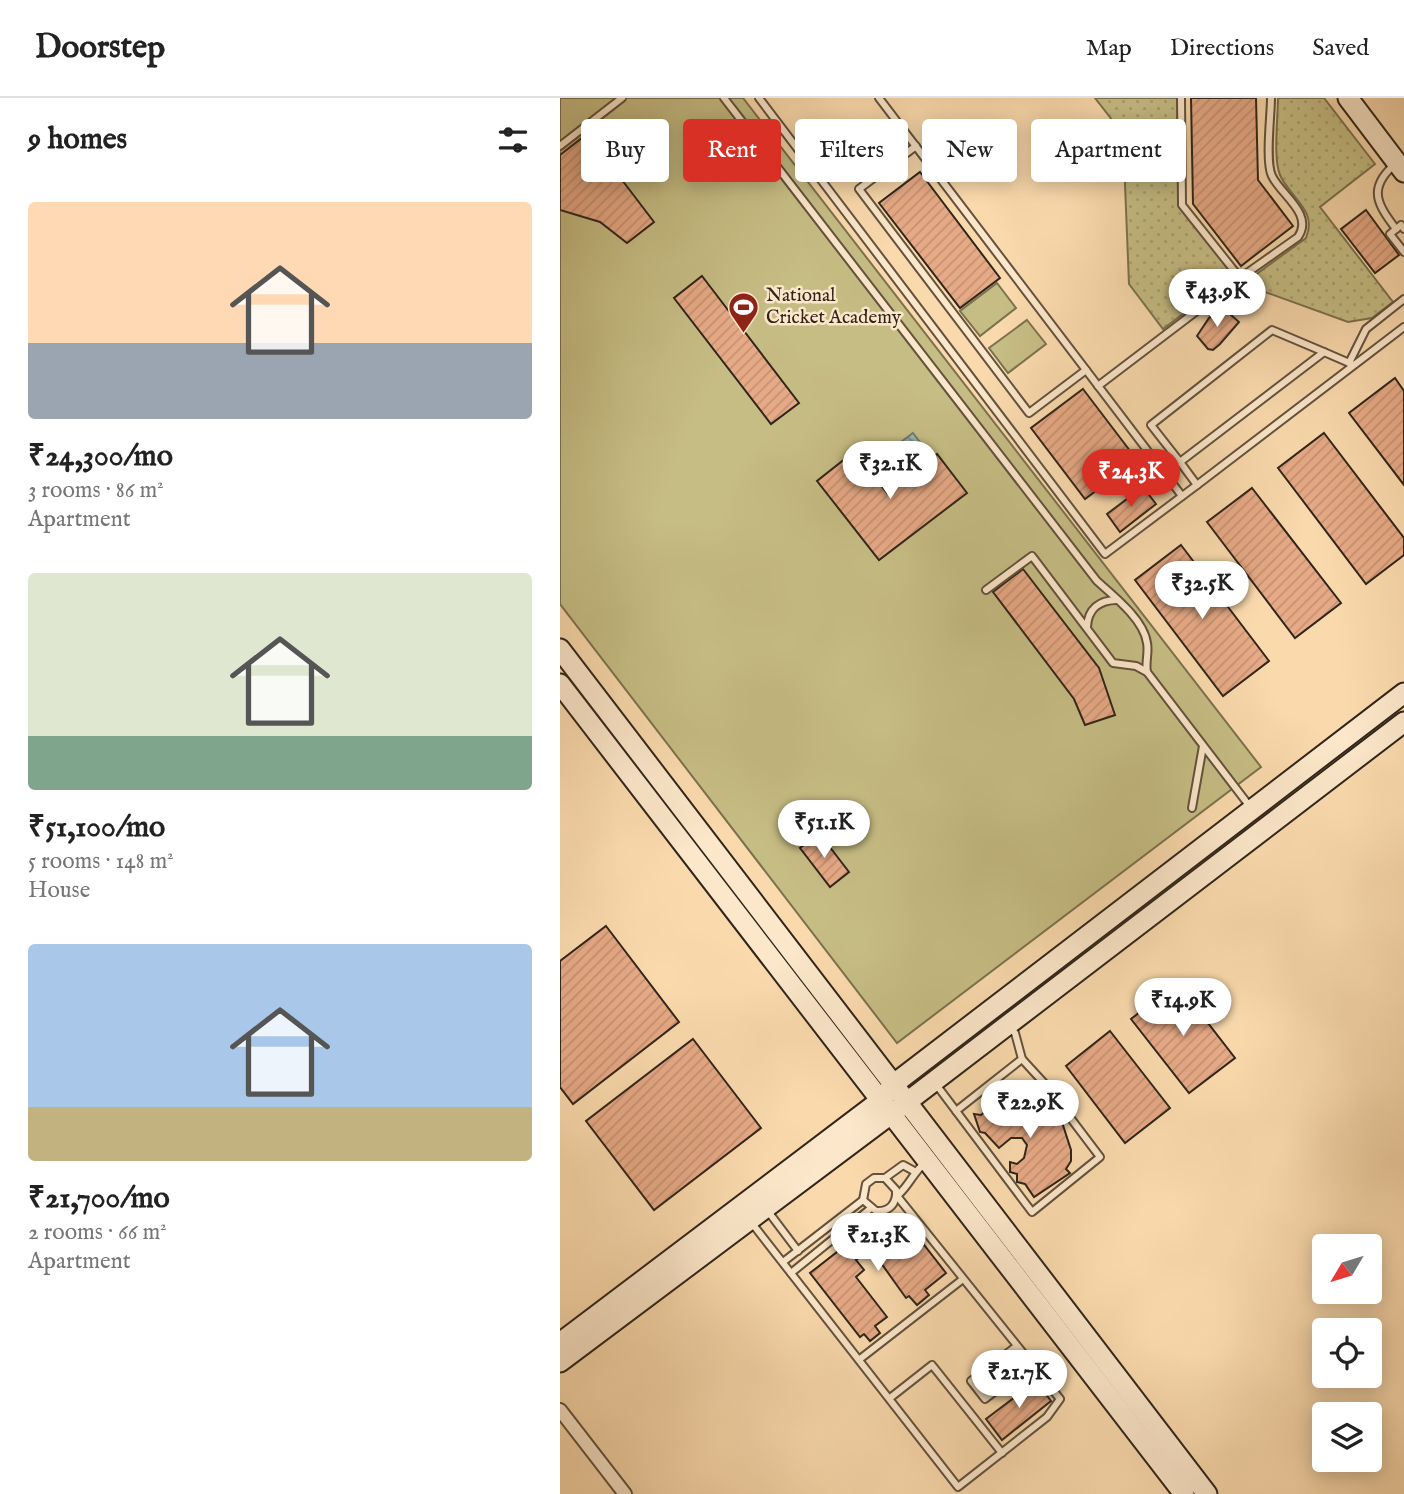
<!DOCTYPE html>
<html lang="en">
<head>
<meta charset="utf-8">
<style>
	body { margin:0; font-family:"IM FELL English",serif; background:#f2f2f2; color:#222; height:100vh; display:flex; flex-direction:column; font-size:26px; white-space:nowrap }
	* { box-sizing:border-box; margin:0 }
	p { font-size:23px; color:#767676 }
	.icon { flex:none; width:38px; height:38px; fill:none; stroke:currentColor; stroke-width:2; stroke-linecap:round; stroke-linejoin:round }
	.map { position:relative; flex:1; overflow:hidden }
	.side { display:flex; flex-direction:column; background:#fff; width:560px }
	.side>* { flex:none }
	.top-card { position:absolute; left:21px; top:21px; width:665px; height:63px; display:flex; gap:14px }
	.needle { width:46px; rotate:232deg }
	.fabs { position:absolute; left:752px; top:1136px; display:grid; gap:14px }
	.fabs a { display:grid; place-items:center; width:70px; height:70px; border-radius:7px; background:#fff; box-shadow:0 4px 18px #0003; font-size:35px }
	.price { position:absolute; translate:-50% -60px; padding:0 16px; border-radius:24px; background:#fff; color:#222; font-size:23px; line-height:46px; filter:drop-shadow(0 2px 4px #0008) }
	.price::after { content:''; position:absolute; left:50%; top:42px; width:21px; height:16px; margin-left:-10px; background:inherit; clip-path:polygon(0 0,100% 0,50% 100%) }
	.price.current { background:#d93025; color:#fff }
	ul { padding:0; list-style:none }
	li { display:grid; align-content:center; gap:14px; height:371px; padding:0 28px }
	li span { display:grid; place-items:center; height:217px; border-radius:7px; color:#555 }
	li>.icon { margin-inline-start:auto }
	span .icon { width:126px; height:126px; fill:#fffc; stroke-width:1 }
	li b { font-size:30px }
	h2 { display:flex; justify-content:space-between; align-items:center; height:84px; padding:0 28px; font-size:30px }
	.chip { padding:0 24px; border-radius:7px; background:#fff; box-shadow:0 4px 18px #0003; font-size:24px; line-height:63px }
	.chip.current { background:#d93025; color:#fff }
	header { display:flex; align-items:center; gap:42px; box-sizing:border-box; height:98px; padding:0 35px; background:#fff; border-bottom:2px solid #e0e0e0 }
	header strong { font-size:33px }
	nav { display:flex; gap:38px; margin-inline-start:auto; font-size:24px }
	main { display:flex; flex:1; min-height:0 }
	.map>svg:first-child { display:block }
	.park { fill:#c6bd84; stroke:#7b714e; stroke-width:2 }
	.garden { fill:url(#garden-dots); stroke:#7b714e; stroke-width:2 }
	.water { fill:url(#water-waves); stroke:#737e74; stroke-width:2 }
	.building { fill:url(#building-hatch); stroke:#302519; stroke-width:2 }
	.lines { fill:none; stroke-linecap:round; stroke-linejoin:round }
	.lane-casing { stroke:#62523e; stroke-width:10 }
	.street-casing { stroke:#62523e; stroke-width:16 }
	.secondary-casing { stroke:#302519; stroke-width:23 }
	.lane { stroke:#fce7ca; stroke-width:6 }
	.street { stroke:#fce7ca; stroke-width:12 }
	.secondary { stroke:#fce7ca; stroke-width:19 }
	.labels { text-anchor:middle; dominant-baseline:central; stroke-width:5; stroke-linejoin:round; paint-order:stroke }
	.poi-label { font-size:19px; fill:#302519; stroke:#fce7ca; text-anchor:start }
</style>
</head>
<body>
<header>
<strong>Doorstep</strong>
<nav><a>Map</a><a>Directions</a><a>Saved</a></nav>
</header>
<main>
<section class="side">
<h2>9 homes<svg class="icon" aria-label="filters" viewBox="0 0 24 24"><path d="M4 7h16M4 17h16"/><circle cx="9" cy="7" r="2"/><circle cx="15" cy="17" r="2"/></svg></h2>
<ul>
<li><span style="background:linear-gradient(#ffd9b3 65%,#9aa5b1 0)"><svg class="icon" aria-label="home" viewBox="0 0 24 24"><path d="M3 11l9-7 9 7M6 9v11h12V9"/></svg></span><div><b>₹24,300/mo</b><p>3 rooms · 86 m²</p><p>Apartment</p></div></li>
<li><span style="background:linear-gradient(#dfe7d0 75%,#7fa58c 0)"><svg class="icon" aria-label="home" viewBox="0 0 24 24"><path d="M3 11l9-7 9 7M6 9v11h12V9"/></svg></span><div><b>₹51,100/mo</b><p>5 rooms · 148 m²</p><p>House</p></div></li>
<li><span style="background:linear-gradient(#a9c7e8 75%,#c2b280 0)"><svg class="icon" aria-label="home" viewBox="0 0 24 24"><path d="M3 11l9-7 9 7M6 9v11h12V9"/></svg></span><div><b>₹21,700/mo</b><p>2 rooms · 66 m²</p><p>Apartment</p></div></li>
</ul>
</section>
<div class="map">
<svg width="844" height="1396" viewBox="0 0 844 1396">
	<defs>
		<pattern id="garden-dots" width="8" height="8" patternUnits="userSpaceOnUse" patternTransform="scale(1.75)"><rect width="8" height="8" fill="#c6bd84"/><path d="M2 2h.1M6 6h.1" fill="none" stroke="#aaa271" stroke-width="1.8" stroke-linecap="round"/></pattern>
		<pattern id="water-waves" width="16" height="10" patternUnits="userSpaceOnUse" patternTransform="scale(1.75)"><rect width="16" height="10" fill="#9fbab1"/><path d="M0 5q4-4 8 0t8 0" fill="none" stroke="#82978f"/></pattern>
		<pattern id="building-hatch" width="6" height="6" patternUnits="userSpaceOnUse" patternTransform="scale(1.75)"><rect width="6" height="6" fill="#e7aa86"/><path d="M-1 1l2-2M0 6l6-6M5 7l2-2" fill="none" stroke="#c69273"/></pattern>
	</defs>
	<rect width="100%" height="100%" fill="#fadaad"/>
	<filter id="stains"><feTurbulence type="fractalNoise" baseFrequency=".00286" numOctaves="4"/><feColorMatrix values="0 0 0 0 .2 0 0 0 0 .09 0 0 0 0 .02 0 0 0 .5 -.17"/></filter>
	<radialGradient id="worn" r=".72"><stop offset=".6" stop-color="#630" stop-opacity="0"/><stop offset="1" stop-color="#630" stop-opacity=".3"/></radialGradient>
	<g class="park">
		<path d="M0,0H183L701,669L337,945L0,506Z"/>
		<path d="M437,185L456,210L420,238L400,213Z"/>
		<path d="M467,222L486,246L448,275L429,250Z"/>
	</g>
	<g class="garden">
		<path d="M535,0H618L620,107L674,177L603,231L569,186L563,36Z"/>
		<path d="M718,0H764L815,66L760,109L833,204L812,220L788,224L683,186L746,140C758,112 730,100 720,77C713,60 718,20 718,0Z"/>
	</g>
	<path class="water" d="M353,335L365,351L332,376L320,360Z"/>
	<g class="building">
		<path d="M631,0H696L698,82L733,128L681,168L633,106Z"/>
		<path d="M27,36L94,124L67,145L40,124L0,112V57Z"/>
		<path d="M360,74L440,180L400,210L319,105Z"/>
		<path d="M806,112L839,157L815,175L781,131Z"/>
		<path d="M142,178L239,305L211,326L114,200Z"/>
		<path d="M662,209L679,224L660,246L653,252L648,251L637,238L649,220Z"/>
		<path d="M835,280L844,293V387L789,315Z"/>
		<path d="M523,291L577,362L525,401L471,330Z"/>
		<path d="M764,335L844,440V457L806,486L718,370Z"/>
		<path d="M295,353L327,395L377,356L407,395L319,462L257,383Z"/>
		<path d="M583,389L596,406L560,434L547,416Z"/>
		<path d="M692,390L781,505L735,540L647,424Z"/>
		<path d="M621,447L709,563L663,598L575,482Z"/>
		<path d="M463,471L539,570L555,617L525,627L514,601L433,494Z"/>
		<path d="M259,735L289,774L270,789L240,750Z"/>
		<path d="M46,828L119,924L13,1006L0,989V863Z"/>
		<path d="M617,885L675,960L629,995L571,921Z"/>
		<path d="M550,933L610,1010L565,1045L506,968Z"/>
		<path d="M133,941L201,1030L94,1112L26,1023Z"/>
		<path d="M447,994L450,998L465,997L476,1002L486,1014L500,1018L511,1052V1063L506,1071L510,1075L474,1099L465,1086L457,1084V1076L450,1074V1064L457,1066L464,1060L467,1047L462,1040H451L439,1050L425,1035L420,1034L414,1016L421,1017Z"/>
		<path d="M322,1119L330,1130L343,1120L386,1175L365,1192L369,1197L357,1207L349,1198L346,1200L311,1151L296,1162L304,1172L296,1179L327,1219L315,1228L320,1235L310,1243L304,1236L300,1239L250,1175Z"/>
		<path d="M476,1283L491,1303L442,1342L426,1321Z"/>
	</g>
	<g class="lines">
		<defs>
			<g id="lane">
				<path d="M164,0L537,483C554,498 584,522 587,545C589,555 585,564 587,574"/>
				<path d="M199,0L545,456L637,387"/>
				<path d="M319,0L622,398"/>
				<path d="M621,0L622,107L680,180L738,139C754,116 721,97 712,78C705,64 711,17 711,0"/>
				<path d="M0,48L62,0"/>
				<path d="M356,48L299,91L469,315L526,272"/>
				<path d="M834,67C807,91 818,107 836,131"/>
				<path d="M844,131L841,127L830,136L844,154"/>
				<path d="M789,265L806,231L844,201"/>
				<path d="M794,267L764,254L620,364L637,387L844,229"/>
				<path d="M538,288L680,180"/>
				<path d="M620,364L591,327L712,232L764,254"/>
				<path d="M426,492L472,458L553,565L576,568L587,574L691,710"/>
				<path d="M527,529C528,511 539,502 557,502"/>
				<path d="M632,710L643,648"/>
				<path d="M375,985L472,1114L540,1059L484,985L462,961L455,935L449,929"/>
				<path d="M396,1013L462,961"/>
				<path d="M325,1080L336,1092C337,1106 329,1114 316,1113L303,1102L306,1086L314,1080H325L343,1067L354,1073"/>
				<path d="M207,1112L238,1153"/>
				<path d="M191,1124L398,1389L487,1319L500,1301L337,1098C350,1087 353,1074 366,1064"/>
				<path d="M223,1164L303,1102"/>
				<path d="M231,1175L310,1111"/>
				<path d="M457,1248L411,1283L425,1301L471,1265"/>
				<path d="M300,1261L403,1181"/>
				<path d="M330,1300L372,1267L442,1355"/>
			</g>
			<path id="street" d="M0,1312L65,1396"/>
			<g id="secondary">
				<path d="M788,0L844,74"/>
				<path d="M0,551L647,1396"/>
				<path d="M0,586L624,1396"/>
				<path d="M0,1245L321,1002L334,986L844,595"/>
				<path d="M0,1264L347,1004L844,624"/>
			</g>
		</defs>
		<use href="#lane" class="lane-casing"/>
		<use href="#street" class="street-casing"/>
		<use href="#secondary" class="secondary-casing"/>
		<use href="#lane" class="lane"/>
		<use href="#street" class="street"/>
		<use href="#secondary" class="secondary"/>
	</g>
	<defs>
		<symbol id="stadium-pin" viewBox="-11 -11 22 30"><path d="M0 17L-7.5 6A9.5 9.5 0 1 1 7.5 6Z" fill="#8f2418" stroke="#fce7ca"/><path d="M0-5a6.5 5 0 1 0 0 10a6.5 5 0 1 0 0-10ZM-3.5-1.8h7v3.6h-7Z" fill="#fff"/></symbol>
	</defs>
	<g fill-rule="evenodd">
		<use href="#stadium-pin" x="166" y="192" width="35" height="47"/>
	</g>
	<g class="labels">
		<g class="poi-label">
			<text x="206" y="198">National<tspan x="206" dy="22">Cricket Academy</tspan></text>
		</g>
	</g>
	<rect width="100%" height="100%" filter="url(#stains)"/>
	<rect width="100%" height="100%" fill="url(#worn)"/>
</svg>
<div class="fabs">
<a><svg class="needle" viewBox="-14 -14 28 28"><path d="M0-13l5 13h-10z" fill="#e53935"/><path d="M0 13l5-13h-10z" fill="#767676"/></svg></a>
<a><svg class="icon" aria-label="locate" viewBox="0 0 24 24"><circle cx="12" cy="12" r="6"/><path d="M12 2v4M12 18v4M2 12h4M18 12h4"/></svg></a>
<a><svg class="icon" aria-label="layers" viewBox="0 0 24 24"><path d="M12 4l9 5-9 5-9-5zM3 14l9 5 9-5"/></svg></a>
</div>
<b class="price" style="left:657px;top:231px">₹43.9K</b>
<b class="price" style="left:330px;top:403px">₹32.1K</b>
<b class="price current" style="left:571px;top:411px">₹24.3K</b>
<b class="price" style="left:642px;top:523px">₹32.5K</b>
<b class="price" style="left:264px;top:762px">₹51.1K</b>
<b class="price" style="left:623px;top:940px">₹14.9K</b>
<b class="price" style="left:470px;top:1042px">₹22.9K</b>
<b class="price" style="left:318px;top:1175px">₹21.3K</b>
<b class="price" style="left:459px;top:1312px">₹21.7K</b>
<div class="top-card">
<a class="chip">Buy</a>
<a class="chip current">Rent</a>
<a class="chip">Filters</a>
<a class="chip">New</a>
<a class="chip">Apartment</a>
</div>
</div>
</main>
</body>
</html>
